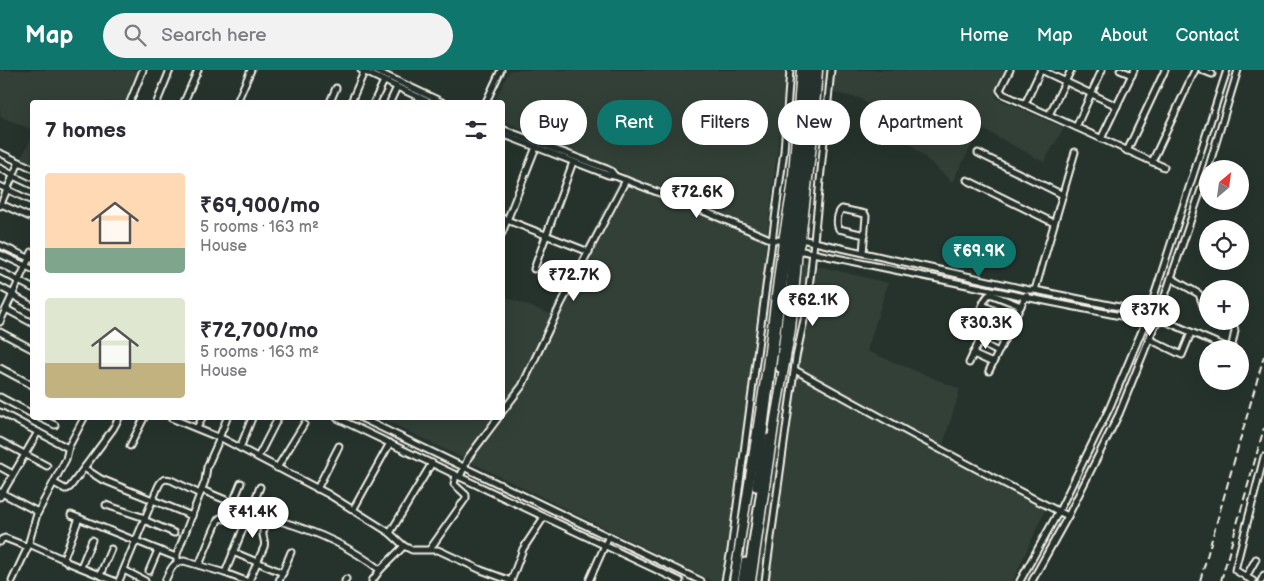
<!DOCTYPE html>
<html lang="en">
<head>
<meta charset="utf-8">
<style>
	body { margin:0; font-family:"Balsamiq Sans",sans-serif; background:#f2f2f3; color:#2b2b33; height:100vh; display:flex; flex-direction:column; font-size:19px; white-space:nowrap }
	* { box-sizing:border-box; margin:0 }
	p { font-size:16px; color:#7c7c81 }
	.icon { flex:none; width:28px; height:28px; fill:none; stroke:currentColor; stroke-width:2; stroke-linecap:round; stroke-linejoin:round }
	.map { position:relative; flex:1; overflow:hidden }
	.panel { position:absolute; left:30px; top:30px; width:475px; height:320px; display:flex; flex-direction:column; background:#fff; border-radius:5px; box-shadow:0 5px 20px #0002 }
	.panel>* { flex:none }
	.hud { position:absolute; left:520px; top:30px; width:475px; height:45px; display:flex; gap:10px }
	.needle { width:32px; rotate:29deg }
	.buttons { position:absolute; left:1199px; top:90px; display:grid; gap:10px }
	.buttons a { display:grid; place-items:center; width:50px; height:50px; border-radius:50%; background:#fff; box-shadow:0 5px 20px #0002; font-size:25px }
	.price { position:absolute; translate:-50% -42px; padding:0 11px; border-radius:18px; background:#fff; color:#222; font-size:16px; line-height:32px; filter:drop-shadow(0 1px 2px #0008) }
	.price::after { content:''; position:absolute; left:50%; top:30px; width:15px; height:11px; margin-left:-8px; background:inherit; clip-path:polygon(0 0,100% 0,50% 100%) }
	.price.on { background:#0f766e; color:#fff }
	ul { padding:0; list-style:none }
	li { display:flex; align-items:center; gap:15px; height:125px; padding:0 15px }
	li span { display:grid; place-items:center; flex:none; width:140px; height:100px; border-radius:5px; color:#555 }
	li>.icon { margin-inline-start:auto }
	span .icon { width:60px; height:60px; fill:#fffc; stroke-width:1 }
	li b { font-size:21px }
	h2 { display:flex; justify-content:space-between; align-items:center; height:60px; padding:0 15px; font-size:21px }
	.tag { padding:0 18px; border-radius:22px; background:#fff; box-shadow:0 5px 20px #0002; font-size:18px; line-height:45px }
	.tag.on { background:#0f766e; color:#fff }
	header { display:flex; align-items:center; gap:30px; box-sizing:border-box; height:70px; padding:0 25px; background:#0f766e; color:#fff }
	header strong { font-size:24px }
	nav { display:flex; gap:28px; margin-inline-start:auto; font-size:18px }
	.search { width:350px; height:45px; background:#f2f2f3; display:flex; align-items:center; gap:12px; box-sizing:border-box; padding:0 18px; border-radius:28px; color:#7c7c81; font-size:19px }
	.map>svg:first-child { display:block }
	.built { fill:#333f39 }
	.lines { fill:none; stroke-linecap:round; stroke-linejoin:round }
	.minor-casing { stroke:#f4f1e8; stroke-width:9 }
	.secondary-casing { stroke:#f4f1e8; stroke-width:11 }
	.trunk-casing { stroke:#f4f1e8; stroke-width:11 }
	.minor { stroke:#26332d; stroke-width:5 }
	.secondary { stroke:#26332d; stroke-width:7 }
	.trunk { stroke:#26332d; stroke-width:8 }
	.rail { stroke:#f4f1e8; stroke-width:2; stroke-dasharray:8 4; stroke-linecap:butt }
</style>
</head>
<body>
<header>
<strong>Map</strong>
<div class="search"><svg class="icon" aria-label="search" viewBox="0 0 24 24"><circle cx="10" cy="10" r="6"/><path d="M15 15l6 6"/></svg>Search here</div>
<nav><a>Home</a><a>Map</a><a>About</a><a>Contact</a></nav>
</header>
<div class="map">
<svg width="1264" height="511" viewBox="0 0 1264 511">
	<rect width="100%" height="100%" fill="#26332d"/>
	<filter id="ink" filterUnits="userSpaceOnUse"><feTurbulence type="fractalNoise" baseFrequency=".02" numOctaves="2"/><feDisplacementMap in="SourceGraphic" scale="10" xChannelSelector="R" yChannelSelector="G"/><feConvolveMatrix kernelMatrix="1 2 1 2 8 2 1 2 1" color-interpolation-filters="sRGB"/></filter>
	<g filter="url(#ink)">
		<g class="built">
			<path d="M0,0H146L133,32H32V60L0,46Z"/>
			<path d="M510,0H1005L996,19V28L1064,58L1044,92L981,58L952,112L860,28L785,14L765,183L888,213L867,281L960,319L941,382L1047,436L1013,511H712L381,348H502L503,226L550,244L623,102L503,51L502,32H494Z"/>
			<path d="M32,67V98L19,92Z"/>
		</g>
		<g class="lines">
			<defs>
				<g id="minor">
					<path d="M361,0L429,32"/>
					<path d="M374,0L442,32"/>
					<path d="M1010,0L1000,20L1003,24L1164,97"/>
					<path d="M1041,0L1117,36"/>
					<path d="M1120,0L1132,5"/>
					<path d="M1202,0L1212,4"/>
					<path d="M130,32L143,0"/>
					<path d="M157,32L170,0"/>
					<path d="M184,32L198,0"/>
					<path d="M237,32L251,0"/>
					<path d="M330,32L336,18"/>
					<path d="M351,32L364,2"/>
					<path d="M374,32L384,11"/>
					<path d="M390,32L397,17"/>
					<path d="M486,32L501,0"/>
					<path d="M1025,34L1041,0"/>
					<path d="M1049,45L1071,0"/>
					<path d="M1076,57L1102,0"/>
					<path d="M502,59L607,99L611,101L615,106"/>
					<path d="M502,64L608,105L615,106L670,127L770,169L783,171"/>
					<path d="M1101,69L1134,0"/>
					<path d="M1127,81L1165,0"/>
					<path d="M0,83L32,98"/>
					<path d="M978,83L1063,125"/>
					<path d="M1152,92L1195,0"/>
					<path d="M0,98L13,105"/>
					<path d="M1208,99L1238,0"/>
					<path d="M13,106L32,115"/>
					<path d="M967,110L1054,153"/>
					<path d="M0,116L32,131"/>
					<path d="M1,134L32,148"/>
					<path d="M0,136L19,92"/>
					<path d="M502,148L589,182"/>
					<path d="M502,163L536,77"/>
					<path d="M801,169L1029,220H1035L1159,245L1165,251L1228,278L1231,277L1232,275L1235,261L1234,257L1223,251"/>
					<path d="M0,175L31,189"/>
					<path d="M798,180L1025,227L1146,251L1156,253L1165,251"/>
					<path d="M863,183L866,146L865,144L842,139C837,143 836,154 839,159L865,165"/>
					<path d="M0,184L32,199"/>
					<path d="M534,199L573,92"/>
					<path d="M0,201L32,218"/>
					<path d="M1171,208L1199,224L1204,238L1208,241"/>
					<path d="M0,217L13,224"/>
					<path d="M1035,220L1075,82"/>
					<path d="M12,225L32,236"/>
					<path d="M983,235L1014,250"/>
					<path d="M6,239L32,253"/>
					<path d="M978,246L1009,261"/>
					<path d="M0,252L32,182"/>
					<path d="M975,253C978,247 984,227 989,225C990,224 992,225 993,225L1021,236"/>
					<path d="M0,262L32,279"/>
					<path d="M1149,269L1182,285L1191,263"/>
					<path d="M979,272L998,282"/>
					<path d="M973,284L993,293"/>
					<path d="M969,293L984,261L1004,271"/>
					<path d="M0,298L32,315"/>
					<path d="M795,300C885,350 976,400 1068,446"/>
					<path d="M989,301L1026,225"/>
					<path d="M0,327L32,344"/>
					<path d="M0,342L68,378"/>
					<path d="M502,342L522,316L561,234L626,110"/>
					<path d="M40,348L55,355"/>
					<path d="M171,348L225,370L328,424L390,463L404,476L412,480H438L481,500L511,511"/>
					<path d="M337,348L460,407L680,511"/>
					<path d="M361,348L701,511"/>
					<path d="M197,358L202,348"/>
					<path d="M219,368L227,348"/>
					<path d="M0,371L47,396"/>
					<path d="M130,376L144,348"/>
					<path d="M240,378L252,348"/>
					<path d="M258,387L278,348"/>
					<path d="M0,397L13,404"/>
					<path d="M84,398L101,409L192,446"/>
					<path d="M277,398L304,354"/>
					<path d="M460,407L468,388L498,348"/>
					<path d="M54,413L65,419H67L70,417L113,359L119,348"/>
					<path d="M317,419L339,376"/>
					<path d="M202,420L259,444"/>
					<path d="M0,422L38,442"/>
					<path d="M0,427L38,362"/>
					<path d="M106,435L145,448"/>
					<path d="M353,440L390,373"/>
					<path d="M71,445L176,487"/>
					<path d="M79,448L64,488L67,492L114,511"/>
					<path d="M144,450L174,463"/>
					<path d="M280,451C315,461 351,477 380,500"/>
					<path d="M390,463L432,393"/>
					<path d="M0,472L2,469L5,468L28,477"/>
					<path d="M29,474L65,490"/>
					<path d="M430,479L466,428V425L454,414L456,405"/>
					<path d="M233,482L283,503"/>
					<path d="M177,491V484L205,411L207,397L220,368"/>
					<path d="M199,495L218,450L220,448L225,449L227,447L241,413"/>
					<path d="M81,497L92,470"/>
					<path d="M124,500L145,511"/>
					<path d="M149,501L158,480"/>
					<path d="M225,503L260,417"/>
					<path d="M100,505L111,479"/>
					<path d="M1246,507L1256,489"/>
					<path d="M12,511L27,479L37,444L66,389L69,376L84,348"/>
					<path d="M119,511L158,417C161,410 164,408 171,410L200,424"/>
					<path d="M165,511C170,501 172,492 184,491L225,503L246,511"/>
					<path d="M249,511L264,477C266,471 262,467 263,462L274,434"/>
					<path d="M279,511L291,482"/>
					<path d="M345,511L346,509"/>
					<path d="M372,511L380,500L404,476"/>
					<path d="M511,511L523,479L544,447"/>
					<path d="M589,511L609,466"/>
					<path d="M725,511L731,480L784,81L790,0"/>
					<path d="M765,511L796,287L806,241L811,201L831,0"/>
					<path d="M1020,511L1059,441L1109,339L1146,251L1227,0"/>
					<path d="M1032,511L1068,446L1119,344L1156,252L1208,99"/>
					<path d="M1253,511L1235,500L1264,387"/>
					<path d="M1261,511L1264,505"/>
				</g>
				<g id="secondary">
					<path d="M805,30L807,0"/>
					<path d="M780,298L794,181L802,121L812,0"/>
					<path d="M756,417L778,247L797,120L801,75"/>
					<path d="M742,511L745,492"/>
					<path d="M747,511L769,368"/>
				</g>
				<g id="trunk">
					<path d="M734,511L767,297L783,171L792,118L801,0"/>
					<path d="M751,511L775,349L791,259L798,180L801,169L812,74L818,0"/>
				</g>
			</defs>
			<use href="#minor" class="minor-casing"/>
			<use href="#secondary" class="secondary-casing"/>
			<use href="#trunk" class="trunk-casing"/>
			<use href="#minor" class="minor"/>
			<use href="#secondary" class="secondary"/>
			<use href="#trunk" class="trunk"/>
			<g class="rail">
				<path d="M1200,511L1264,286"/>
				<path d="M1221,511L1264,358"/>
			</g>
		</g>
	</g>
</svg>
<div class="buttons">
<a><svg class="needle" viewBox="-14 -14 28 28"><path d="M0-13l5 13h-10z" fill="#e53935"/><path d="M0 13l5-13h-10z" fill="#7c7c81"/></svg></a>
<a><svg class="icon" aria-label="locate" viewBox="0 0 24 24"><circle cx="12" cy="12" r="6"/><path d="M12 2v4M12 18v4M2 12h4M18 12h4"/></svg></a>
<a>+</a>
<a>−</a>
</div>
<b class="price" style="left:697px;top:149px">₹72.6K</b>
<b class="price on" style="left:979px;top:208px">₹69.9K</b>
<b class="price" style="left:574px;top:232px">₹72.7K</b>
<b class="price" style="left:813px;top:257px">₹62.1K</b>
<b class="price" style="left:1150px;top:267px">₹37K</b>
<b class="price" style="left:986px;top:280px">₹30.3K</b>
<b class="price" style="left:253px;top:469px">₹41.4K</b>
<div class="hud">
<a class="tag">Buy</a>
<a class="tag on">Rent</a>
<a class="tag">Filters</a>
<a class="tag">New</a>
<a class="tag">Apartment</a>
</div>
<section class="panel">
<h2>7 homes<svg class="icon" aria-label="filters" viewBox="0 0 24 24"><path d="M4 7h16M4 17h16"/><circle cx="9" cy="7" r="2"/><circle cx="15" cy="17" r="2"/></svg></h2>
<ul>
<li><span style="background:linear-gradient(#ffd9b3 75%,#7fa58c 0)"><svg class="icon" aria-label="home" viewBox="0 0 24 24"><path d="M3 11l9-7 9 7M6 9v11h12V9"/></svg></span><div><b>₹69,900/mo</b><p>5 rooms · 163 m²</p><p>House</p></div></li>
<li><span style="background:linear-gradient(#dfe7d0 65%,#c2b280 0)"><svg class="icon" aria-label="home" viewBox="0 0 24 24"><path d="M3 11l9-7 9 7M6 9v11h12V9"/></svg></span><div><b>₹72,700/mo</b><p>5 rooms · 163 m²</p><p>House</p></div></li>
</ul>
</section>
</div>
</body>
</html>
